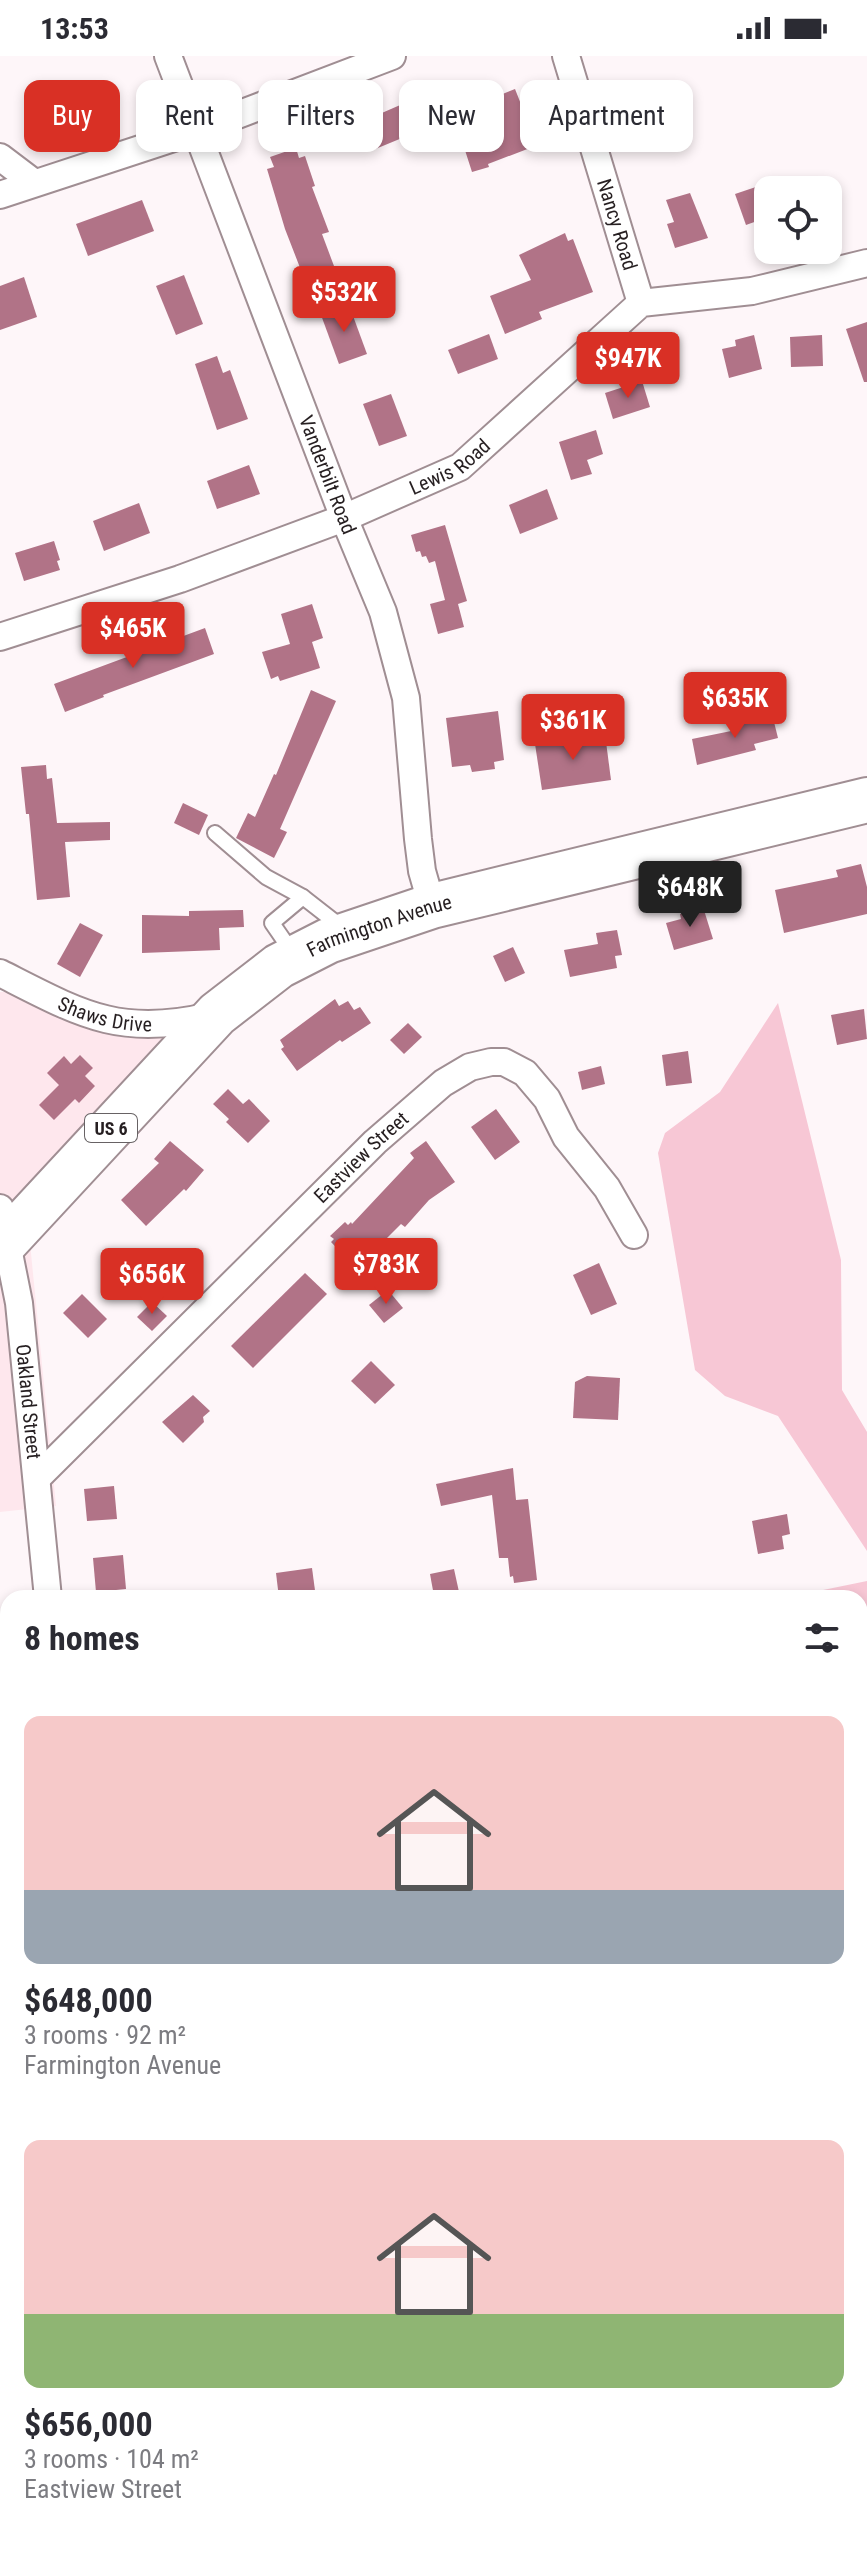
<!DOCTYPE html>
<html lang="en">
<head>
<meta charset="utf-8">
<style>
	body { margin:0; font-family:"Roboto Condensed",sans-serif; background:#f7f7f7; color:#2b2b33; height:100vh; display:flex; flex-direction:column; font-size:30px; white-space:nowrap }
	* { box-sizing:border-box; margin:0 }
	p { font-size:26px; color:#7c7c81 }
	.icon { flex:none; width:44px; height:44px; fill:none; stroke:currentColor; stroke-width:2; stroke-linecap:round; stroke-linejoin:round }
	.map { position:relative; flex:1; overflow:hidden }
	.details { position:absolute; left:0px; top:1534px; width:868px; height:962px; display:flex; flex-direction:column; background:#fff; border-radius:24px 24px 0 0; box-shadow:0 4px 12px #0003 }
	.details>* { flex:none }
	.hud { position:absolute; left:24px; top:24px; width:820px; height:72px; display:flex; gap:16px }
	.controls { position:absolute; left:754px; top:120px; display:grid; gap:16px }
	.controls a { display:grid; place-items:center; width:88px; height:88px; border-radius:16px; background:#fff; box-shadow:0 4px 12px #0003; font-size:40px }
	.price { position:absolute; translate:-50% -68px; padding:0 18px; border-radius:8px; background:#d93025; color:#fff; font-size:26px; line-height:52px; filter:drop-shadow(0 2px 4px #0008) }
	.price::after { content:''; position:absolute; left:50%; top:48px; width:24px; height:18px; margin-left:-12px; background:inherit; clip-path:polygon(0 0,100% 0,50% 100%) }
	.price.on { background:#222; color:#fff }
	ul { padding:0; list-style:none }
	li { display:grid; align-content:center; gap:16px; height:424px; padding:0 24px }
	li span { display:grid; place-items:center; height:248px; border-radius:16px; color:#555 }
	li>.icon { margin-inline-start:auto }
	span .icon { width:144px; height:144px; fill:#fffc; stroke-width:1 }
	li b { font-size:34px }
	h2 { display:flex; justify-content:space-between; align-items:center; height:96px; padding:0 24px; font-size:34px }
	.tag { padding:0 28px; border-radius:16px; background:#fff; box-shadow:0 4px 12px #0003; font-size:28px; line-height:72px }
	.tag.on { background:#d93025; color:#fff }
	.status { display:flex; justify-content:space-between; align-items:center; height:56px; padding:0 40px; background:#fff; direction:ltr }
	.status svg { height:22px; fill:currentColor }
	.map>svg:first-child { display:block }
	.built { fill:#fee7ed }
	.green { fill:#f7c7d5 }
	.building { fill:#b17387 }
	.lines { fill:none; stroke-linecap:round; stroke-linejoin:round }
	.lane-casing { stroke:#a08e93; stroke-width:18 }
	.street-casing { stroke:#a08e93; stroke-width:30 }
	.highway-casing { stroke:#a08e93; stroke-width:48 }
	.lane { stroke:#fff; stroke-width:14 }
	.street { stroke:#fff; stroke-width:26 }
	.highway { stroke:#fff; stroke-width:44 }
	.labels { text-anchor:middle; dominant-baseline:central; stroke-width:7; stroke-linejoin:round; paint-order:stroke }
	.shield { fill:#fff; stroke:#676264; stroke-width:2 }
	.shield-label { font-size:18px; font-weight:bold; fill:#261f21 }
	.street-label { font-size:20px; fill:#261f21; stroke:#fff }
</style>
</head>
<body>
<div class="status"><b>13:53</b><svg viewBox="0 0 49 12"><path d="M0 12V9h3v3zM5 12V6h3v6zM10 12V3h3v9zM15 12V0h3v12zM26 1h20v11H26zM47 4h2v5h-2z"/></svg></div>
<div class="map">
<svg width="867" height="2495" viewBox="0 0 867 2495">
	<rect width="100%" height="100%" fill="#fef6f9"/>
	<path class="built" d="M0,936H5L93,975L128,982L164,981L219,989L30,1187L56,1450L0,1456Z"/>
	<g class="green">
		<path d="M778,947L841,1204L842,1334L867,1376V1495L778,1360L725,1340L695,1314L658,1097L665,1077L720,1036Z"/>
		<path d="M867,1525V1949L860,1948V1542H784Z"/>
	</g>
	<g class="building">
		<path d="M447,32L462,80L441,86L436,70H431L373,94L361,66L421,40Z"/>
		<path d="M515,33L532,76L525,79L530,92L488,108L489,111L472,116L463,88L503,76L490,43Z"/>
		<path d="M296,92L299,102L305,100L315,130L312,131L329,176L322,178L334,210L304,222L285,173L267,113L274,111L270,101Z"/>
		<path d="M768,127V161L746,169L735,138Z"/>
		<path d="M690,137L708,182L675,192L667,168L674,166L666,144Z"/>
		<path d="M142,144L154,175L88,200L76,168Z"/>
		<path d="M565,177L568,185L573,183L593,236L539,256L542,263L505,278L490,240L531,224L519,199Z"/>
		<path d="M184,219L203,268L176,279L156,230Z"/>
		<path d="M24,221L37,261L0,274V230Z"/>
		<path d="M349,249L367,298L339,308L321,259Z"/>
		<path d="M867,266V326H864L846,273Z"/>
		<path d="M489,278L498,303L458,318L448,294Z"/>
		<path d="M754,279L762,313L729,322L722,293L736,290L735,284Z"/>
		<path d="M822,279L823,310L791,311L790,281Z"/>
		<path d="M217,300L223,317L230,314L248,363L217,374L195,308Z"/>
		<path d="M642,325L650,351L613,363L605,337Z"/>
		<path d="M391,338L407,380L379,390L363,348Z"/>
		<path d="M596,374L603,398L587,404L592,418L571,424L559,386Z"/>
		<path d="M249,409L260,438L217,453L207,425Z"/>
		<path d="M547,433L558,463L520,478L509,449Z"/>
		<path d="M139,447L150,477L104,495L93,465Z"/>
		<path d="M445,469L467,545L458,548L464,571L438,578L430,548L445,544L435,505L429,507L426,500L422,501L420,495L416,496L411,479Z"/>
		<path d="M54,485L60,504L57,505L60,514L24,525L15,497Z"/>
		<path d="M312,548L323,582L312,586L320,612L280,625L278,620L271,623L262,596L290,588L281,558Z"/>
		<path d="M205,572L214,598L103,639L104,641L65,656L54,628Z"/>
		<path d="M311,634L336,645L280,773L287,776L274,802L236,782L248,757L255,761L274,718L276,719Z"/>
		<path d="M498,655L504,704L494,706L495,713L472,716L470,709L452,711L446,662Z"/>
		<path d="M772,658L778,682L754,688L756,694L697,709L692,683L736,674L734,667Z"/>
		<path d="M605,678L611,724L542,734L535,688Z"/>
		<path d="M46,709L47,723L52,722L57,767L110,766V784L65,786L70,841L37,844L29,758H26L21,711Z"/>
		<path d="M183,747L208,759L199,779L174,767Z"/>
		<path d="M861,808L867,831V858L784,877L775,834L838,821L836,814Z"/>
		<path d="M703,851L713,883L674,894L666,867L681,863L680,858Z"/>
		<path d="M243,854L244,871L219,872L220,894L142,897V859L189,860V855Z"/>
		<path d="M80,867L103,879L80,921L57,908Z"/>
		<path d="M617,874L622,899L615,900L617,912L570,921L564,894L598,888L596,877Z"/>
		<path d="M513,891L525,917L505,926L493,900Z"/>
		<path d="M335,943L339,950L348,945L354,954L360,951L371,967L342,986L340,984L297,1015L281,993L284,991L280,984Z"/>
		<path d="M864,953L867,983L837,989L831,959Z"/>
		<path d="M408,967L422,981L404,998L390,984Z"/>
		<path d="M688,995L692,1027L666,1030L662,999Z"/>
		<path d="M80,999L93,1012L85,1020L95,1030L79,1047L75,1043L54,1064L39,1049L59,1029L47,1017L64,1000L71,1008Z"/>
		<path d="M601,1010L605,1028L582,1034L578,1016Z"/>
		<path d="M228,1033L243,1048L249,1043L270,1065L248,1087L226,1066L229,1063L213,1048Z"/>
		<path d="M496,1053L520,1086L495,1104L471,1071Z"/>
		<path d="M170,1085L204,1114L186,1135L184,1133L146,1170L121,1144L159,1107L154,1103Z"/>
		<path d="M426,1085L455,1126L429,1144L405,1171L401,1168L361,1208L356,1204L352,1208L331,1186L334,1183L330,1180L345,1166L348,1169L351,1166L352,1168L414,1102L410,1097Z"/>
		<path d="M599,1207L617,1248L591,1259L573,1219Z"/>
		<path d="M305,1217L327,1238L253,1312L231,1290Z"/>
		<path d="M388,1234L403,1252L384,1267L369,1249Z"/>
		<path d="M82,1238L107,1263L88,1282L63,1257Z"/>
		<path d="M152,1246L167,1260L152,1275L137,1261Z"/>
		<path d="M371,1305L395,1329L375,1348L351,1325Z"/>
		<path d="M587,1320L620,1322L618,1364L573,1362L575,1326Z"/>
		<path d="M193,1339L210,1355L203,1361L204,1366L183,1387L162,1366Z"/>
		<path d="M513,1412L516,1444L528,1443L537,1524L514,1527L513,1520L510,1521L508,1502H499L492,1439L441,1450L436,1428Z"/>
		<path d="M114,1430L117,1463L87,1465L84,1433Z"/>
		<path d="M787,1458L790,1478L782,1480L784,1493L758,1498L752,1465Z"/>
		<path d="M123,1499L126,1533L96,1536L93,1502Z"/>
		<path d="M312,1512L316,1542H279L276,1517Z"/>
		<path d="M454,1513L459,1536L434,1540L430,1518Z"/>
	</g>
	<g class="lines">
		<defs>
			<g id="lane">
				<path d="M215,777L266,821L303,841L344,873"/>
				<path d="M292,896L272,867L303,841"/>
			</g>
			<g id="street">
				<path id="s1" d="M168,0L344,462L383,556L406,642L418,783L422,815L432,850"/>
				<path id="s2" d="M566,0L641,247"/>
				<path d="M0,101L33,126"/>
				<path d="M0,139L198,74L392,0"/>
				<path id="s3" d="M0,581L180,523L344,462L460,411L641,247L752,235L867,207"/>
				<path id="s4" d="M0,917C79,957 119,982 210,960"/>
				<path id="s5" d="M0,1152L19,1247L48,1542"/>
				<path id="s6" d="M37,1422L375,1086L443,1027L470,1011L491,1006H504L525,1017L547,1043L566,1081L607,1132L634,1179"/>
				<path d="M0,1875L8,1872"/>
				<path d="M860,2253L867,2248"/>
				<path d="M0,2284L8,2282"/>
				<path d="M143,2488L144,2495"/>
				<path d="M248,2495L262,2488"/>
			</g>
			<g id="highway">
				<path id="s7" d="M0,1192L217,958L279,910L328,885L432,850L867,744"/>
			</g>
		</defs>
		<use href="#lane" class="lane-casing"/>
		<use href="#street" class="street-casing"/>
		<use href="#highway" class="highway-casing"/>
		<use href="#lane" class="lane"/>
		<use href="#street" class="street"/>
		<use href="#highway" class="highway"/>
	</g>
	<g class="labels">
		<rect class="shield" x="85" y="1058" width="52" height="28" rx="6"/>
		<g class="shield-label">
			<text x="111" y="1072">US 6</text>
		</g>
		<g class="street-label">
			<text stroke="none"><textPath href="#s2" startOffset="176">Nancy Road</textPath></text>
			<text stroke="none"><textPath href="#s3" startOffset="482">Lewis Road</textPath></text>
			<text stroke="none"><textPath href="#s1" startOffset="448">Vanderbilt Road</textPath></text>
			<text stroke="none"><textPath href="#s7" startOffset="506">Farmington Avenue</textPath></text>
			<text stroke="none"><textPath href="#s4" startOffset="114">Shaws Drive</textPath></text>
			<text stroke="none"><textPath href="#s6" startOffset="456">Eastview Street</textPath></text>
			<text stroke="none"><textPath href="#s5" startOffset="196">Oakland Street</textPath></text>
		</g>
	</g>
</svg>
<div class="controls">
<a><svg class="icon" aria-label="locate" viewBox="0 0 24 24"><circle cx="12" cy="12" r="6"/><path d="M12 2v4M12 18v4M2 12h4M18 12h4"/></svg></a>
</div>
<b class="price" style="left:344px;top:278px">$532K</b>
<b class="price" style="left:628px;top:344px">$947K</b>
<b class="price" style="left:133px;top:614px">$465K</b>
<b class="price" style="left:735px;top:684px">$635K</b>
<b class="price" style="left:573px;top:706px">$361K</b>
<b class="price on" style="left:690px;top:873px">$648K</b>
<b class="price" style="left:386px;top:1250px">$783K</b>
<b class="price" style="left:152px;top:1260px">$656K</b>
<div class="hud">
<a class="tag on">Buy</a>
<a class="tag">Rent</a>
<a class="tag">Filters</a>
<a class="tag">New</a>
<a class="tag">Apartment</a>
</div>
<section class="details">
<h2>8 homes<svg class="icon" aria-label="filters" viewBox="0 0 24 24"><path d="M4 7h16M4 17h16"/><circle cx="9" cy="7" r="2"/><circle cx="15" cy="17" r="2"/></svg></h2>
<ul>
<li><span style="background:linear-gradient(#f6c9c9 70%,#9aa5b1 0)"><svg class="icon" aria-label="home" viewBox="0 0 24 24"><path d="M3 11l9-7 9 7M6 9v11h12V9"/></svg></span><div><b>$648,000</b><p>3 rooms · 92 m²</p><p>Farmington Avenue</p></div></li>
<li><span style="background:linear-gradient(#f6c9c9 70%,#8fb573 0)"><svg class="icon" aria-label="home" viewBox="0 0 24 24"><path d="M3 11l9-7 9 7M6 9v11h12V9"/></svg></span><div><b>$656,000</b><p>3 rooms · 104 m²</p><p>Eastview Street</p></div></li>
</ul>
</section>
</div>
</body>
</html>
